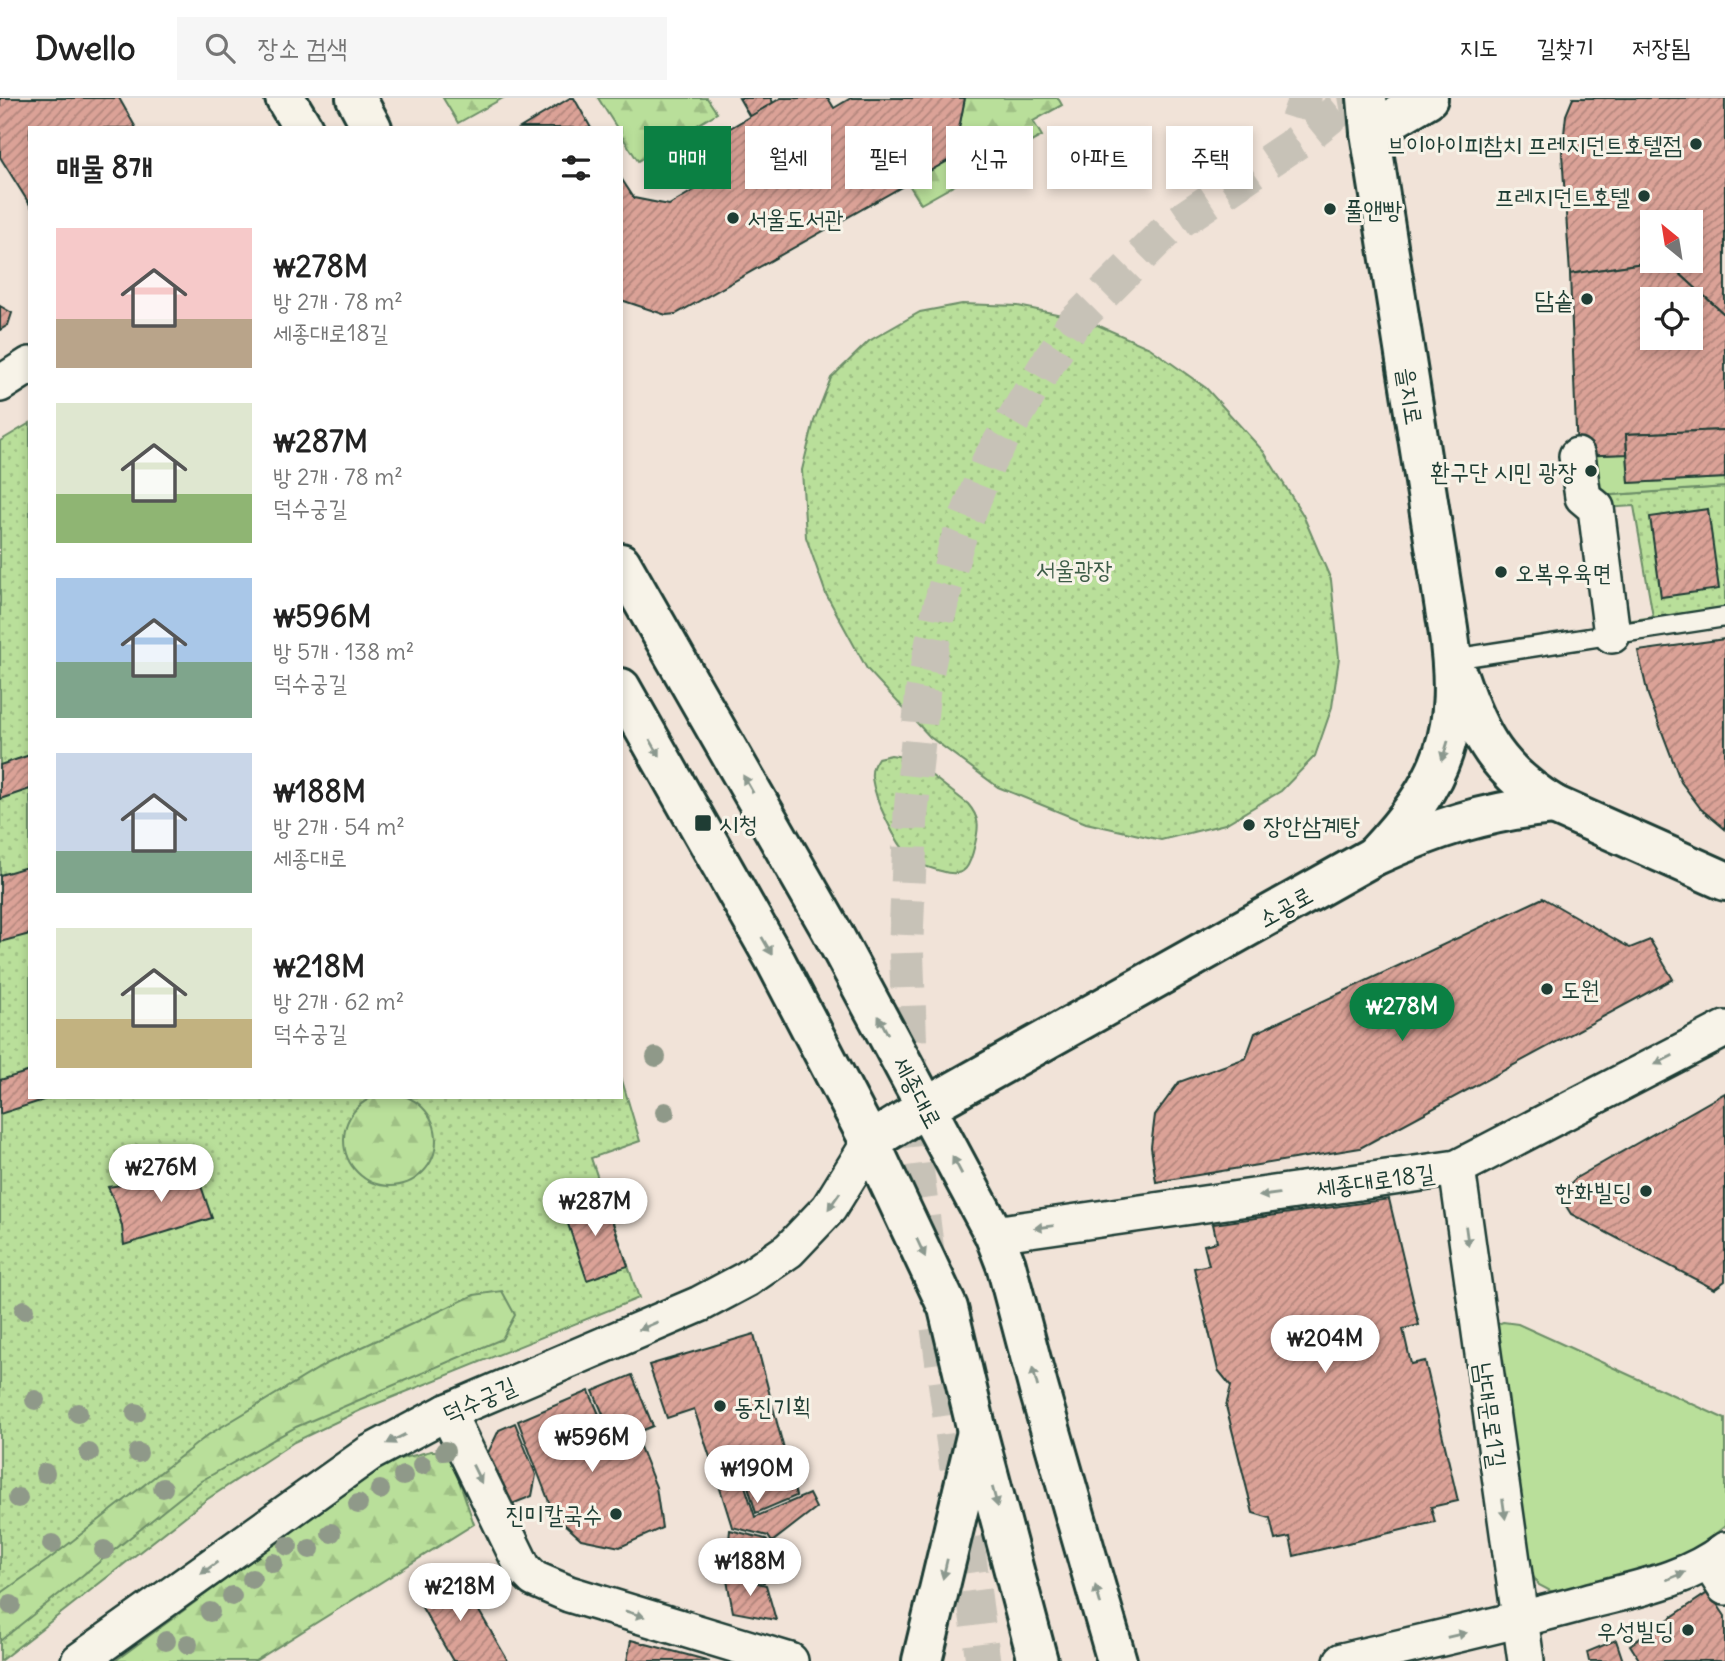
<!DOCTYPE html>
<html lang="ko">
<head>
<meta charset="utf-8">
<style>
	body { margin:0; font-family:Delius,"Poor Story",sans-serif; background:#f6f6f6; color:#222; height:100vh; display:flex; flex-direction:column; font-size:26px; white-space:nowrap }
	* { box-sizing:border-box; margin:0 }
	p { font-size:23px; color:#767676 }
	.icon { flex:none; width:38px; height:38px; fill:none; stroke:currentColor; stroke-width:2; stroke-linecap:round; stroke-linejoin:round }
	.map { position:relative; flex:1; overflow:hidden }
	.drawer { position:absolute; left:28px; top:28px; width:595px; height:973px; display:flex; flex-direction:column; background:#fff; border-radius:0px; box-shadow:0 4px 10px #0003 }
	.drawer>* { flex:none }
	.hud { position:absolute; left:644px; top:28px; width:665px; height:63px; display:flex; gap:14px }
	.needle { width:46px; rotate:330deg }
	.fabs { position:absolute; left:1640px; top:112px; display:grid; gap:14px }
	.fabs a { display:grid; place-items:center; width:63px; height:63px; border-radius:0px; background:#fff; box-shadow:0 4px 10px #0003; font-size:35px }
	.price { position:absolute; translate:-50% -60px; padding:0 16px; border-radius:24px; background:#fff; color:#222; font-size:23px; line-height:46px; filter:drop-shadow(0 2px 4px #0008) }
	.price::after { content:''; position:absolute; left:50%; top:42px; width:21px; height:16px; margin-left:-10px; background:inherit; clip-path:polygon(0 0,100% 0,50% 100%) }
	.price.selected { background:#0b8043; color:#fff }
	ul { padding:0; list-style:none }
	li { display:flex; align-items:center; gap:21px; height:175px; padding:0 28px }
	li span { display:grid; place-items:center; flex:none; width:196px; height:140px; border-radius:0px; color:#555 }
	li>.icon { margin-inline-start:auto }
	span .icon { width:84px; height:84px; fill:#fffc; stroke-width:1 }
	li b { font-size:30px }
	h2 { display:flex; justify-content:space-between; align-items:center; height:84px; padding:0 28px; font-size:30px }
	.chip { padding:0 24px; border-radius:0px; background:#fff; box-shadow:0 4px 10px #0003; font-size:24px; line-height:63px }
	.chip.selected { background:#0b8043; color:#fff }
	header { display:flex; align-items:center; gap:42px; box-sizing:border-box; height:98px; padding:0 35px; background:#fff; border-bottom:2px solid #e0e0e0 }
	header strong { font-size:33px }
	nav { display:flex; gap:38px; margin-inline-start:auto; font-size:24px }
	.search { width:490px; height:63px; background:#f6f6f6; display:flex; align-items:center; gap:18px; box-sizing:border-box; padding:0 24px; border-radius:0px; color:#767676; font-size:26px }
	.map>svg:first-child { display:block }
	.grass { fill:url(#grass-dots); stroke:#6c8e67; stroke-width:2 }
	.forest { fill:url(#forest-firs); stroke:#6c8e67; stroke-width:2 }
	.garden { fill:#b9df9a; stroke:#6c8e67; stroke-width:2 }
	.building { fill:url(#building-hatch); stroke:#1f3d34; stroke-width:2; fill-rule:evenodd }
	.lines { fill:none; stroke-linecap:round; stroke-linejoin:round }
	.street-tunnel { stroke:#c7c2b7; stroke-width:35; stroke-dasharray:35 18; stroke-linecap:butt }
	.lane-casing { stroke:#1f3d34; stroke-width:23 }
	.street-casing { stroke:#1f3d34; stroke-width:40 }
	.primary-casing { stroke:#1f3d34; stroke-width:44 }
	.lane { stroke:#f7f3e8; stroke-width:18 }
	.street { stroke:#f7f3e8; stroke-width:35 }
	.primary { stroke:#f7f3e8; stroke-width:38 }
	.tree { fill:#8f9989 }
	.oneway { fill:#8b988e }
	.poi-dot { fill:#1f3d34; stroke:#f7f3e8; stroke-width:2.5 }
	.labels { text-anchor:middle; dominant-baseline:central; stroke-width:6; stroke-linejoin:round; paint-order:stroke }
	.poi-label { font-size:24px; fill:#1f3d34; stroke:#f7f3e8; text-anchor:end }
	.street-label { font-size:24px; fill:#1f3d34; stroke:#f7f3e8 }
	.park-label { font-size:24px; fill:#3e5d48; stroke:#f7f3e8 }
</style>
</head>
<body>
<header>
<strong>Dwello</strong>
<div class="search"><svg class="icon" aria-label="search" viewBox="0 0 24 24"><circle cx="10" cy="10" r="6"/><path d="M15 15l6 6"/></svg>장소 검색</div>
<nav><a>지도</a><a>길찾기</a><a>저장됨</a></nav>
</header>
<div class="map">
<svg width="1725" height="1563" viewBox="0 0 1725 1563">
	<defs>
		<pattern id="grass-dots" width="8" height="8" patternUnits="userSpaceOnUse" patternTransform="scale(1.75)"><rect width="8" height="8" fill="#b9df9a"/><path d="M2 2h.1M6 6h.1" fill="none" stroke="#9fc085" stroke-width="1.8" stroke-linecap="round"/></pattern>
		<pattern id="forest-firs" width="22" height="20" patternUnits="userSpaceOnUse" patternTransform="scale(1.75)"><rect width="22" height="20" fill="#b9df9a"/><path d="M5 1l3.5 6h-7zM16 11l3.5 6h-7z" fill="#9fc085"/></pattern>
		<pattern id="building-hatch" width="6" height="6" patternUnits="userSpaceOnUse" patternTransform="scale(1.75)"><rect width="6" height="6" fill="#dba297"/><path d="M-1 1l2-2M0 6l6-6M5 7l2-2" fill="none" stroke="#b1857c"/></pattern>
	</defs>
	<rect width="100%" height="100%" fill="#f1e3d8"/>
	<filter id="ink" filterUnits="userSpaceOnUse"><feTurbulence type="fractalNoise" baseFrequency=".0143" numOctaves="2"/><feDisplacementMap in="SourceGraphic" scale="14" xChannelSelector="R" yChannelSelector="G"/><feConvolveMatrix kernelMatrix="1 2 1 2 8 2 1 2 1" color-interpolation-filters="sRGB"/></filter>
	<g filter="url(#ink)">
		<g class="grass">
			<path d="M962,206L1018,208L1086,222L1150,250L1206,290L1264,354L1303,417L1331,482L1339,560L1332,609L1315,658L1281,693L1225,726L1161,742L1086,725L998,689L930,639L867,571L826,496L806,439L802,372L814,323L831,280L869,243L920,214Z"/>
			<path d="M30,325V999H621V979L640,1043L591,1060L639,1200L361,1312L294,1344L206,1402L0,1563V343Z"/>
			<path d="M1725,389V519L1595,539L1593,528L1653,519L1634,408L1573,412L1571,400Z"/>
			<path d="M891,657L909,660L968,706C980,720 979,729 975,746C970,768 966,781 941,773C931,770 920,768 912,761C895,745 875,702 872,680C871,671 874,666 878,660Z"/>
		</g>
		<g class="forest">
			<path d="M443,0H503L458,25Z"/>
			<path d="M598,0H707L717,15L638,63L621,37V30H617Z"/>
			<path d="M965,0H1058L1062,7L1033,23L1042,38L980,72L972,57L965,61L968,67L955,75L960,84L921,106L908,85L951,61L954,56Z"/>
			<circle cx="390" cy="1042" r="46"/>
			<path d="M502,1193L515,1217L502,1241L296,1329L201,1383L0,1543V1496L48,1462L208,1337L326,1266L474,1197Z"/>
			<path d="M431,1353H449L474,1426L255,1563H115L384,1365Z"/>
		</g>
		<g class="garden">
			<path d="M1627,356L1629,385L1725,380V389L1583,399L1577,358Z"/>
			<path d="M1503,1224L1518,1226L1551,1241L1725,1321V1428L1700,1448L1680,1460L1558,1497L1539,1487L1522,1462L1495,1227Z"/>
		</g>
		<g class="building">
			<path d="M0,0H119L136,30H30V107L0,59Z"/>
			<path d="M570,0H574L591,30H520Z"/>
			<path d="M739,0H771L773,5L750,19Z"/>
			<path d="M781,0H828L834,10L851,0H965L954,56L951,61L676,216L666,217L621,202V80L634,100L669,107L706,85L688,55Z"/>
			<path d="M1573,0H1725V217L1666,163H1690V124H1652V163H1657L1570,176L1562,55L1566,17Z"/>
			<path d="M1657,163H1666L1725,217V332L1626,336L1627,356L1577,358L1570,176ZM1652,201H1690V240H1652Z"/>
			<path d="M0,208L12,215L8,227L0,232Z"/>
			<path d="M1725,332V380L1629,385L1626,336Z"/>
			<path d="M1708,411L1719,491L1661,499L1650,419Z"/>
			<path d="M1725,541V731L1701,711L1681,684L1648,597L1638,553Z"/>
			<path d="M30,657V691L0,701V667Z"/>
			<path d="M30,768V836L0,844V777Z"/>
			<path d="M1543,800L1630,850L1650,842L1673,881L1360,1050L1156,1084L1151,1049L1155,1017L1179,984L1246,960L1255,935Z"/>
			<path d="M30,973V999H53L0,1016V982Z"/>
			<path d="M1725,995V1183L1714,1191L1571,1116L1566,1108V1098L1568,1088L1576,1080Z"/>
			<path d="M197,1062L199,1082L212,1120L124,1147L122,1128L115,1104L108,1089L127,1086L176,1072Z"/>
			<path d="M603,1097L628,1168L587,1182L563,1111Z"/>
			<path d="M1389,1101L1419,1227L1403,1231L1411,1266L1425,1263L1458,1403L1431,1409L1435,1424L1294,1458L1290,1439L1275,1442L1270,1420L1253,1415L1226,1308L1231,1288L1218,1272L1194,1170L1209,1167L1204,1147L1217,1144L1213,1126Z"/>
			<path d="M754,1236L796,1398L756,1415L738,1354L711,1362L694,1311L667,1320L649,1267Z"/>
			<path d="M632,1277L653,1328L615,1344L593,1293Z"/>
			<path d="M589,1293L613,1349L636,1339L656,1389L662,1430L620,1449L581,1441L554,1417L518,1323Z"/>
			<path d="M515,1325L536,1377L532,1398L507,1408L486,1359L499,1332Z"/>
			<path d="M736,1360L755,1419L809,1396L816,1410L772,1444L768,1438L732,1429L713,1368Z"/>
			<path d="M730,1432L766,1441L775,1462L764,1484L726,1475Z"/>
			<path d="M457,1475L508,1563H453L416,1499Z"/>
			<path d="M726,1477L766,1487L776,1522L733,1514Z"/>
			<path d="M1709,1494L1725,1518V1563H1640L1630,1547Z"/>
			<path d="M631,1542L710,1563H627Z"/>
			<path d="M1616,1542L1623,1563H1589L1587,1554Z"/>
		</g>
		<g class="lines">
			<g class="street-tunnel">
				<path d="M1287,0C1306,7 1338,11 1355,0"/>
				<path d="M927,1154L913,1044L906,841L911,714L923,592L938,518L956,447L989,363L1044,271L1073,226L1168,131L1309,36L1347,5"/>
				<path d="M938,1230L983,1563"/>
			</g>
			<defs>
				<path id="lane" d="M1453,561L1725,519"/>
				<g id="street">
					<path d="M0,286L30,267"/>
					<path d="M1577,358L1583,399L1596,410L1612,537"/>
					<path d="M1457,1070L1526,1563"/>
					<path d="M994,1136L1457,1070L1725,931"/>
					<path d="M447,1314L523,1470L534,1481L569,1496L790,1563"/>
					<path d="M1709,1464L1725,1489"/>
					<path d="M79,1563L370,1355L447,1314L700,1206L747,1181L789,1152L829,1110L870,1044"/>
					<path d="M1342,1563C1424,1544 1506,1526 1586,1504C1634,1491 1685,1483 1725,1452"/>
				</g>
				<g id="primary">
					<path d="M285,0L303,30"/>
					<path d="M356,0L372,30"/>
					<path d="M1367,0L1370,34L1448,530C1463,634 1445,682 1374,758"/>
					<path d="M1370,34L1428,0"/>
					<path d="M621,465L830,830L994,1136L1006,1167L1039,1292L1117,1563"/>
					<path d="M1459,580C1479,639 1499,674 1554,707L1725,783"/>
					<path d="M621,590L775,862L870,1044L948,1210L977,1333L1038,1563"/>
					<path d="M870,1044L926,1009L1374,758C1433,731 1489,712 1554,707"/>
					<path d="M922,1563L976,1338"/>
				</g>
			</defs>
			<use href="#lane" class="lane-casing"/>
			<use href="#street" class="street-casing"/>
			<use href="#primary" class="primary-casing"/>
			<use href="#lane" class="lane"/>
			<use href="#street" class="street"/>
			<use href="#primary" class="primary"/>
		</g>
		<g class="tree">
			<circle cx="656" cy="959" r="10"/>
			<circle cx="665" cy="1014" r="10"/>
			<circle cx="24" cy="1212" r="10"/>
			<circle cx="35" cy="1302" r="10"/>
			<circle cx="78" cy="1315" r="10"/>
			<circle cx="136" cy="1315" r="10"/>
			<circle cx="445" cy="1353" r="10"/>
			<circle cx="89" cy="1355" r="10"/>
			<circle cx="138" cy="1355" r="10"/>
			<circle cx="422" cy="1367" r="10"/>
			<circle cx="45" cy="1375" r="10"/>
			<circle cx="403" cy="1378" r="10"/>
			<circle cx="163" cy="1390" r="10"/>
			<circle cx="380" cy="1392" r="10"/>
			<circle cx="18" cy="1400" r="10"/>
			<circle cx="358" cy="1406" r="10"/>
			<circle cx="331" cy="1435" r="10"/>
			<circle cx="52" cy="1446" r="10"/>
			<circle cx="288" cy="1448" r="10"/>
			<circle cx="310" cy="1451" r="10"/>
			<circle cx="104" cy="1452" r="10"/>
			<circle cx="273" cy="1465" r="10"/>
			<circle cx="252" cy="1481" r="10"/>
			<circle cx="232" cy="1498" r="10"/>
			<circle cx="11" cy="1507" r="10"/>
			<circle cx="210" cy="1514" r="10"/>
			<circle cx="166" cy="1543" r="10"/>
			<circle cx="188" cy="1546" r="10"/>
		</g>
		<defs><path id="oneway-solid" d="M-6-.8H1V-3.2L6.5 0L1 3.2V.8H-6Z" transform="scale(1.75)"/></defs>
		<g class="oneway">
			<use href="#oneway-solid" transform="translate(655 650) rotate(60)"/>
			<use href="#oneway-solid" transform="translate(1445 653) rotate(107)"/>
			<use href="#oneway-solid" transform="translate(748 686) rotate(-120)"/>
			<use href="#oneway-solid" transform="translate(767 848) rotate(60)"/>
			<use href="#oneway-solid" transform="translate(883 927) rotate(-118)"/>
			<use href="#oneway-solid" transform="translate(1664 962) rotate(153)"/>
			<use href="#oneway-solid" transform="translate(957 1067) rotate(-118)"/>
			<use href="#oneway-solid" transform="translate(1269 1097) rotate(172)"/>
			<use href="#oneway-solid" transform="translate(834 1103) rotate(125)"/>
			<use href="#oneway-solid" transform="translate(1044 1129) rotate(172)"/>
			<use href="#oneway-solid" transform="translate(1467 1138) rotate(82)"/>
			<use href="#oneway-solid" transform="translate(921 1150) rotate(65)"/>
			<use href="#oneway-solid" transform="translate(648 1228) rotate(157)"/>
			<use href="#oneway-solid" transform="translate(1035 1279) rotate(-105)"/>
			<use href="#oneway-solid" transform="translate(396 1341) rotate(153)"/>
			<use href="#oneway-solid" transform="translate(477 1376) rotate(64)"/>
			<use href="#oneway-solid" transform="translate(995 1399) rotate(75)"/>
			<use href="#oneway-solid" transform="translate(1504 1411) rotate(82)"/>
			<use href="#oneway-solid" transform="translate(209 1470) rotate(144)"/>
			<use href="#oneway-solid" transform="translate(945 1471) rotate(103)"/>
			<use href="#oneway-solid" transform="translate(1676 1478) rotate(-22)"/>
			<use href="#oneway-solid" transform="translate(1098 1497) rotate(-106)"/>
			<use href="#oneway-solid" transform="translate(635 1516) rotate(17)"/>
			<use href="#oneway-solid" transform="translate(1457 1537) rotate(-13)"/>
		</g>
	</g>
	<g class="poi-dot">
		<circle cx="1696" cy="46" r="7"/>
		<circle cx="1644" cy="98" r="7"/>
		<circle cx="1330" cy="111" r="7"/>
		<circle cx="733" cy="120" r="7"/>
		<circle cx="1587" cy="201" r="7"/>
		<circle cx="1591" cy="373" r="7"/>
		<circle cx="1501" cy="474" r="7"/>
		<rect x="694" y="716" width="18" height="18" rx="3.5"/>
		<circle cx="1249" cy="727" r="7"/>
		<circle cx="1547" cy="891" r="7"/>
		<circle cx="1646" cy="1093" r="7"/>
		<circle cx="720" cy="1308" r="7"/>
		<circle cx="616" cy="1416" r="7"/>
		<circle cx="1688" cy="1532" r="7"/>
	</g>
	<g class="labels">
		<g class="poi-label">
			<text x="1682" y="46">브이아이피참치 프레지던트호텔점</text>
			<text x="1630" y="98">프레지던트호텔</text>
			<text x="1344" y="111" text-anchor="start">풀앤빵</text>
			<text x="747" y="120" text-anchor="start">서울도서관</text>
			<text x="1573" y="201">담솥</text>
			<text x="1577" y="373">환구단 시민 광장</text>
			<text x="1515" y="474" text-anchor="start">오복우육면</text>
			<text x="719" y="725" text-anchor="start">시청</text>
			<text x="1263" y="727" text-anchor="start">장안삼계탕</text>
			<text x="1561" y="891" text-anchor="start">도원</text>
			<text x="1632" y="1093">한화빌딩</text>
			<text x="734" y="1308" text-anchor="start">동진기획</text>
			<text x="602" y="1416">진미칼국수</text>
			<text x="1674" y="1532">우성빌딩</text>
		</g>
		<g class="street-label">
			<text transform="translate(1411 298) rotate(81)">을지로</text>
			<text transform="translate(1285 808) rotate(-29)">소공로</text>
			<text transform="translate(918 994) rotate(62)">세종대로</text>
			<text transform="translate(1375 1082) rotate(-8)">세종대로18길</text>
			<text transform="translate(479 1301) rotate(-24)">덕수궁길</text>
			<text transform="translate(1491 1317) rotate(82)">남대문로1길</text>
		</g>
		<g class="park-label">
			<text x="1074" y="471">서울광장</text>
		</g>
	</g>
</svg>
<div class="fabs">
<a><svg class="needle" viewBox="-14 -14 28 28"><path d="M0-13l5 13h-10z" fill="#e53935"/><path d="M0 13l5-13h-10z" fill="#767676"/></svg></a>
<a><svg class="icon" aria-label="locate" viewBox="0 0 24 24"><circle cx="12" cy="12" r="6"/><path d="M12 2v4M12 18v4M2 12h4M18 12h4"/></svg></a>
</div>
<b class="price selected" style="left:1402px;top:945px">₩278M</b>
<b class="price" style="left:161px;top:1106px">₩276M</b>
<b class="price" style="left:595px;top:1140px">₩287M</b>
<b class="price" style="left:1325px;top:1277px">₩204M</b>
<b class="price" style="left:592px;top:1376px">₩596M</b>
<b class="price" style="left:757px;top:1407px">₩190M</b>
<b class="price" style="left:750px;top:1500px">₩188M</b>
<b class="price" style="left:460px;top:1525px">₩218M</b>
<div class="hud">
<a class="chip selected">매매</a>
<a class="chip">월세</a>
<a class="chip">필터</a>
<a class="chip">신규</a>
<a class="chip">아파트</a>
<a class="chip">주택</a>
</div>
<section class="drawer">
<h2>매물 8개<svg class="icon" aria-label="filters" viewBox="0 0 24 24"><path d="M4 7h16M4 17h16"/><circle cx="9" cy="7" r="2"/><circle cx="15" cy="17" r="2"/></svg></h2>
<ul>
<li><span style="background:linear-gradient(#f6c9c9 65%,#b9a48a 0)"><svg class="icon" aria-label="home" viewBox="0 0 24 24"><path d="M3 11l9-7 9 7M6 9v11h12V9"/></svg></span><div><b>₩278M</b><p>방 2개 · 78 m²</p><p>세종대로18길</p></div></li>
<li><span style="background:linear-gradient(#dfe7d0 65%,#8fb573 0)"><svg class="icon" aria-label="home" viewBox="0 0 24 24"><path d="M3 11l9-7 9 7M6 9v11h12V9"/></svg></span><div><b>₩287M</b><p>방 2개 · 78 m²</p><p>덕수궁길</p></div></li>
<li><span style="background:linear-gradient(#a9c7e8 60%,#7fa58c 0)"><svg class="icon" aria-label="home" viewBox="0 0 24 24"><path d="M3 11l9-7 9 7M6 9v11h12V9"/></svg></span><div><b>₩596M</b><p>방 5개 · 138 m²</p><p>덕수궁길</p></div></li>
<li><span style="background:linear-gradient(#c9d6e8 70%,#7fa58c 0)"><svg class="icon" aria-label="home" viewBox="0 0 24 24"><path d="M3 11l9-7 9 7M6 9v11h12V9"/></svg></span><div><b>₩188M</b><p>방 2개 · 54 m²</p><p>세종대로</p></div></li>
<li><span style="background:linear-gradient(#dfe7d0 65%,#c2b280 0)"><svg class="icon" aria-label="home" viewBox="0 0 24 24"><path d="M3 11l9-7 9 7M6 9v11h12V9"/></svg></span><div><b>₩218M</b><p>방 2개 · 62 m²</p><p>덕수궁길</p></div></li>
</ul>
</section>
</div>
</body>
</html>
